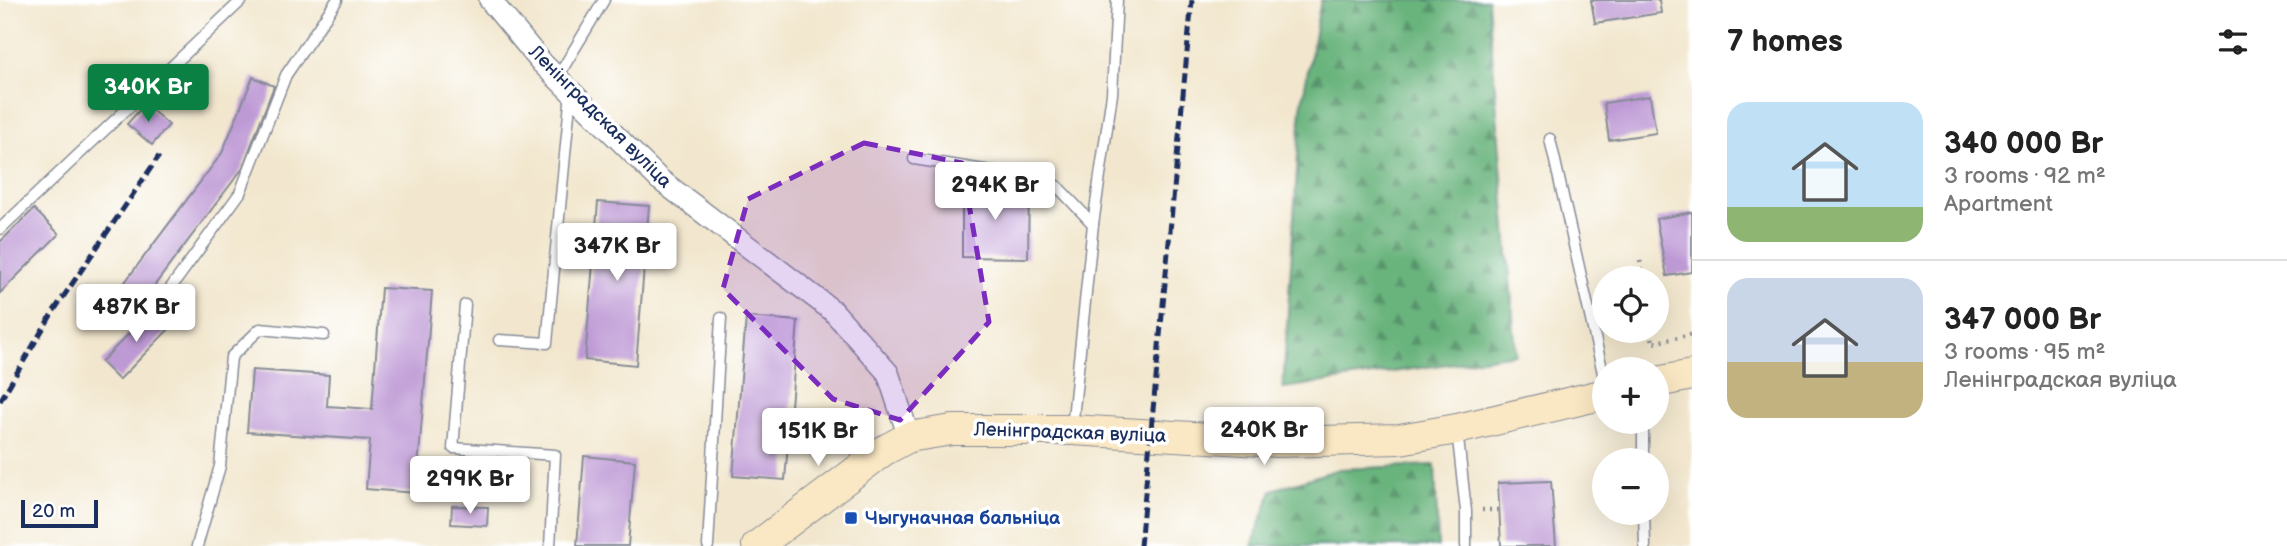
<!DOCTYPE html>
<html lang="en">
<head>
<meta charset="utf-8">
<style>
	body { margin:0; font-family:"Balsamiq Sans",sans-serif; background:#f2f2f2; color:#222; height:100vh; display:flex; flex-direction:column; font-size:26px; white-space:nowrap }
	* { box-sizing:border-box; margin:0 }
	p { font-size:23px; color:#767676 }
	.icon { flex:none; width:38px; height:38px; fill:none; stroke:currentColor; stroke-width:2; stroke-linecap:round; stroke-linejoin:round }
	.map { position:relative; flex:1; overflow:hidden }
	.panel { display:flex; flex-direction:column; background:#fff; width:595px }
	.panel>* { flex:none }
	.buttons { position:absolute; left:1592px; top:266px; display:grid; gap:14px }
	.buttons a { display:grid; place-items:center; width:77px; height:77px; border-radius:50%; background:#fff; box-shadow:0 7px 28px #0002; font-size:35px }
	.scale { position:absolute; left:21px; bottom:18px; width:77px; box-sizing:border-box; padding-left:7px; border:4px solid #1b2f5e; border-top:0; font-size:19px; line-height:24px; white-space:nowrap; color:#1b2f5e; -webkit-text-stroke:5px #fff; paint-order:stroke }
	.price { position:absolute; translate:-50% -60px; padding:0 16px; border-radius:7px; background:#fff; color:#222; font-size:23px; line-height:46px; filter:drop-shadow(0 2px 4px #0008) }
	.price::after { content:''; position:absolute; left:50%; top:42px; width:21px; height:16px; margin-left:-10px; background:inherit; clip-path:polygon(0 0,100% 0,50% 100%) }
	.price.active { background:#0b8043; color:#fff }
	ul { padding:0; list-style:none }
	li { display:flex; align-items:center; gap:21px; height:175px; padding:0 35px }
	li+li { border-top:2px solid #e0e0e0 }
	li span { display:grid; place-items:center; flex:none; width:196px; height:140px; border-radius:21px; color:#555 }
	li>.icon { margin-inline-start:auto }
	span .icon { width:84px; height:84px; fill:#fffc; stroke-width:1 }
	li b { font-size:30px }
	h2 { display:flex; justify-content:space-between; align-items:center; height:84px; padding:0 35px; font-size:30px }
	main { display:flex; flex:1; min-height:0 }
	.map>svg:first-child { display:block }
	.forest { fill:url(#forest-firs); stroke:#42726e; stroke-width:2 }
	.building { fill:#be9ad5 }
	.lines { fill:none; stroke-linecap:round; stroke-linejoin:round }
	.lane-casing { stroke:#868b96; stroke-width:13 }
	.street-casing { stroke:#868b96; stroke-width:24 }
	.secondary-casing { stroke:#868b96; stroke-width:32 }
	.path { stroke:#868b96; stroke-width:4.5; stroke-dasharray:2 5; stroke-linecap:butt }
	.lane { stroke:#fff; stroke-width:10 }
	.street { stroke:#fff; stroke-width:21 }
	.secondary { stroke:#fae7c3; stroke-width:30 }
	.rail { stroke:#1b2f5e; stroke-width:5; stroke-dasharray:10 5; stroke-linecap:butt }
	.marked { fill:#7b2cbf; fill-opacity:0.2; stroke:#7b2cbf; stroke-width:5; stroke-dasharray:14 9; stroke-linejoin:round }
	.transit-dot { fill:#1a4fb4; stroke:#fff; stroke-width:2.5 }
	.labels { text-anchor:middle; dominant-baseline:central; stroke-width:7; stroke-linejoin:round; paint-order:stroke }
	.street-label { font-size:19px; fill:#1b2f5e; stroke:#fff }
	.transit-label { font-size:19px; font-weight:bold; fill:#164399; stroke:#fff; text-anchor:start }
</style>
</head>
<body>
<main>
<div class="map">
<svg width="1692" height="546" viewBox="0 0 1692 546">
	<defs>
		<pattern id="forest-firs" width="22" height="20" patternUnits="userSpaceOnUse" patternTransform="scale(1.75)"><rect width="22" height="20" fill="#69b47d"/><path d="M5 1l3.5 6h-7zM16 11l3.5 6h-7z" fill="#56936a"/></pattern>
	</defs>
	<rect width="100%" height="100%" fill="#fff"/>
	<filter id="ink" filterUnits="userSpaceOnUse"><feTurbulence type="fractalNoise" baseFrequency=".0143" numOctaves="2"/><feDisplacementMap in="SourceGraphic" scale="14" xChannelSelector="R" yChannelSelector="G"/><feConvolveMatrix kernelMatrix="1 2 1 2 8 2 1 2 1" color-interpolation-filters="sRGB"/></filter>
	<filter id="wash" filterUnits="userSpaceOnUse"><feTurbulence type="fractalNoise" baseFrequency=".00686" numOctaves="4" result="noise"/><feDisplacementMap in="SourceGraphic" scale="28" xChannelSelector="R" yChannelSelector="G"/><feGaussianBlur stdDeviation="1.57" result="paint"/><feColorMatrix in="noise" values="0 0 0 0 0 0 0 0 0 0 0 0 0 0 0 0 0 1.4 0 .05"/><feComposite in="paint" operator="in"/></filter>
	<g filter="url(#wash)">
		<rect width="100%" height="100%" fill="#f2e7ce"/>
		<g class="forest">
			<path d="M1321,0H1488L1516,354L1283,388L1301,108Z"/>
			<path d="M1435,465L1438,546H1252L1272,490L1339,469Z"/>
		</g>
		<g id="blocks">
			<g class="building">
				<path d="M1591,0H1659L1661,13L1595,23Z"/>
				<path d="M253,77L274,86L242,169L142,302L122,286L222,153Z"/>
				<path d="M1650,96L1656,133L1609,140L1604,103Z"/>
				<path d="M145,104L169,125L152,145L127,124Z"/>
				<path d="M962,186H1029L1028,258L962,257Z"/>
				<path d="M598,202L649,206L636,365L585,360Z"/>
				<path d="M34,209L59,234L0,293V242Z"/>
				<path d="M1692,212V272L1667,276L1656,219Z"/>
				<path d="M381,288L432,291L416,493L366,489L370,440L247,432L252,370L329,375L327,406L372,409Z"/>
				<path d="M153,309L171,327L119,380L101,362Z"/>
				<path d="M746,317L798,321L785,480L733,476Z"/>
				<path d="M584,456L635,461L628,546H577Z"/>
				<path d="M1551,481L1556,546H1501L1498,483Z"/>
				<path d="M452,506L488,507L487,526L451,524Z"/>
			</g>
		</g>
	</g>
	<g filter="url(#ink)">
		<use href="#blocks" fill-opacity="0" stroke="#868b96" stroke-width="2"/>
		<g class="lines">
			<defs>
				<g id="lane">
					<path d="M557,78L604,0"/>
					<path d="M1550,139L1605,382"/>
					<path d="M914,159L1023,176L1057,186L1093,224L1072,428"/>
					<path d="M1093,224L1112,94L1117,0"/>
					<path d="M0,229L242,0"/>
					<path d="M167,293L240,193L286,75L337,0"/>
					<path d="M465,305L453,448L555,455L550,546"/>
					<path d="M499,340L547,343L571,92"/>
					<path d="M1457,430L1466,511V546"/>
					<path d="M1643,460V422"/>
					<path d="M1644,513L1645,546"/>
					<path d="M197,546L220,466L231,357L260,329L324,335"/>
					<path d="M708,546L721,318"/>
				</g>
				<path id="street" d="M490,0L542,63L659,179L833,311L888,373L909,437"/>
				<g id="secondary">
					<path d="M1657,382L1692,375"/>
					<path d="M757,546L883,451L909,437L952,430H1072L1278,442L1400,439L1457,429L1605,394"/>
				</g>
			</defs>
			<use href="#lane" class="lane-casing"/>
			<use href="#street" class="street-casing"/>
			<use href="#secondary" class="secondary-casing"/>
			<g class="path">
				<path d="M1640,261L1643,278"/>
				<path d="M1651,331L1653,343L1692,334"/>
				<path d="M1482,510H1499"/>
			</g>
			<use href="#lane" class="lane"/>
			<use href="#street" class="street"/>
			<use href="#secondary" class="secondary"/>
			<g class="rail">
				<path d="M0,401L53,312L159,156"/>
				<path d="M1140,546L1192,0"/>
			</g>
		</g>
	</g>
	<path class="marked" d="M864,143L962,163L989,322L900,420L833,399L723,289L748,199Z"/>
	<rect class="transit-dot" x="844" y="511" width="14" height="14" rx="3.5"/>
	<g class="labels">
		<g class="street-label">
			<text transform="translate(600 117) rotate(45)">Ленінградская вуліца</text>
			<text transform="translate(1070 433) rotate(2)">Ленінградская вуліца</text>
		</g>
		<g class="transit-label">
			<text x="865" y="518">Чыгуначная бальніца</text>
		</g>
	</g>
</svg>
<div class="buttons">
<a><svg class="icon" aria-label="locate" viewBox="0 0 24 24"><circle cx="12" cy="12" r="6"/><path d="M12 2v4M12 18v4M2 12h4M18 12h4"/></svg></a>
<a>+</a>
<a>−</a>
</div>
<div class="scale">20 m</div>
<b class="price active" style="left:148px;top:124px">340K Br</b>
<b class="price" style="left:995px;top:222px">294K Br</b>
<b class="price" style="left:617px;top:283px">347K Br</b>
<b class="price" style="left:136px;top:344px">487K Br</b>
<b class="price" style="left:1264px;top:467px">240K Br</b>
<b class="price" style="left:818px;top:468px">151K Br</b>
<b class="price" style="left:470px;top:516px">299K Br</b>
</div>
<section class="panel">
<h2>7 homes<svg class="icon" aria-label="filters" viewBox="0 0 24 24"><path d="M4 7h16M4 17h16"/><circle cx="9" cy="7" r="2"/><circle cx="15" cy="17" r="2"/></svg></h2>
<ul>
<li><span style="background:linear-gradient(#bfe0f5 75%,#8fb573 0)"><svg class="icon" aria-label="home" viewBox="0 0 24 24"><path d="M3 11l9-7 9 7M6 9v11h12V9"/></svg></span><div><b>340 000 Br</b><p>3 rooms · 92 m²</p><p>Apartment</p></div></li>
<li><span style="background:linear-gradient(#c9d6e8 60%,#c2b280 0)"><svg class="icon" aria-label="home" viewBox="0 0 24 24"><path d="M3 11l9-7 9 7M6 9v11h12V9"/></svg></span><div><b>347 000 Br</b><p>3 rooms · 95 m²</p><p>Ленінградская вуліца</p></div></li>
</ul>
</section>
</main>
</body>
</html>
